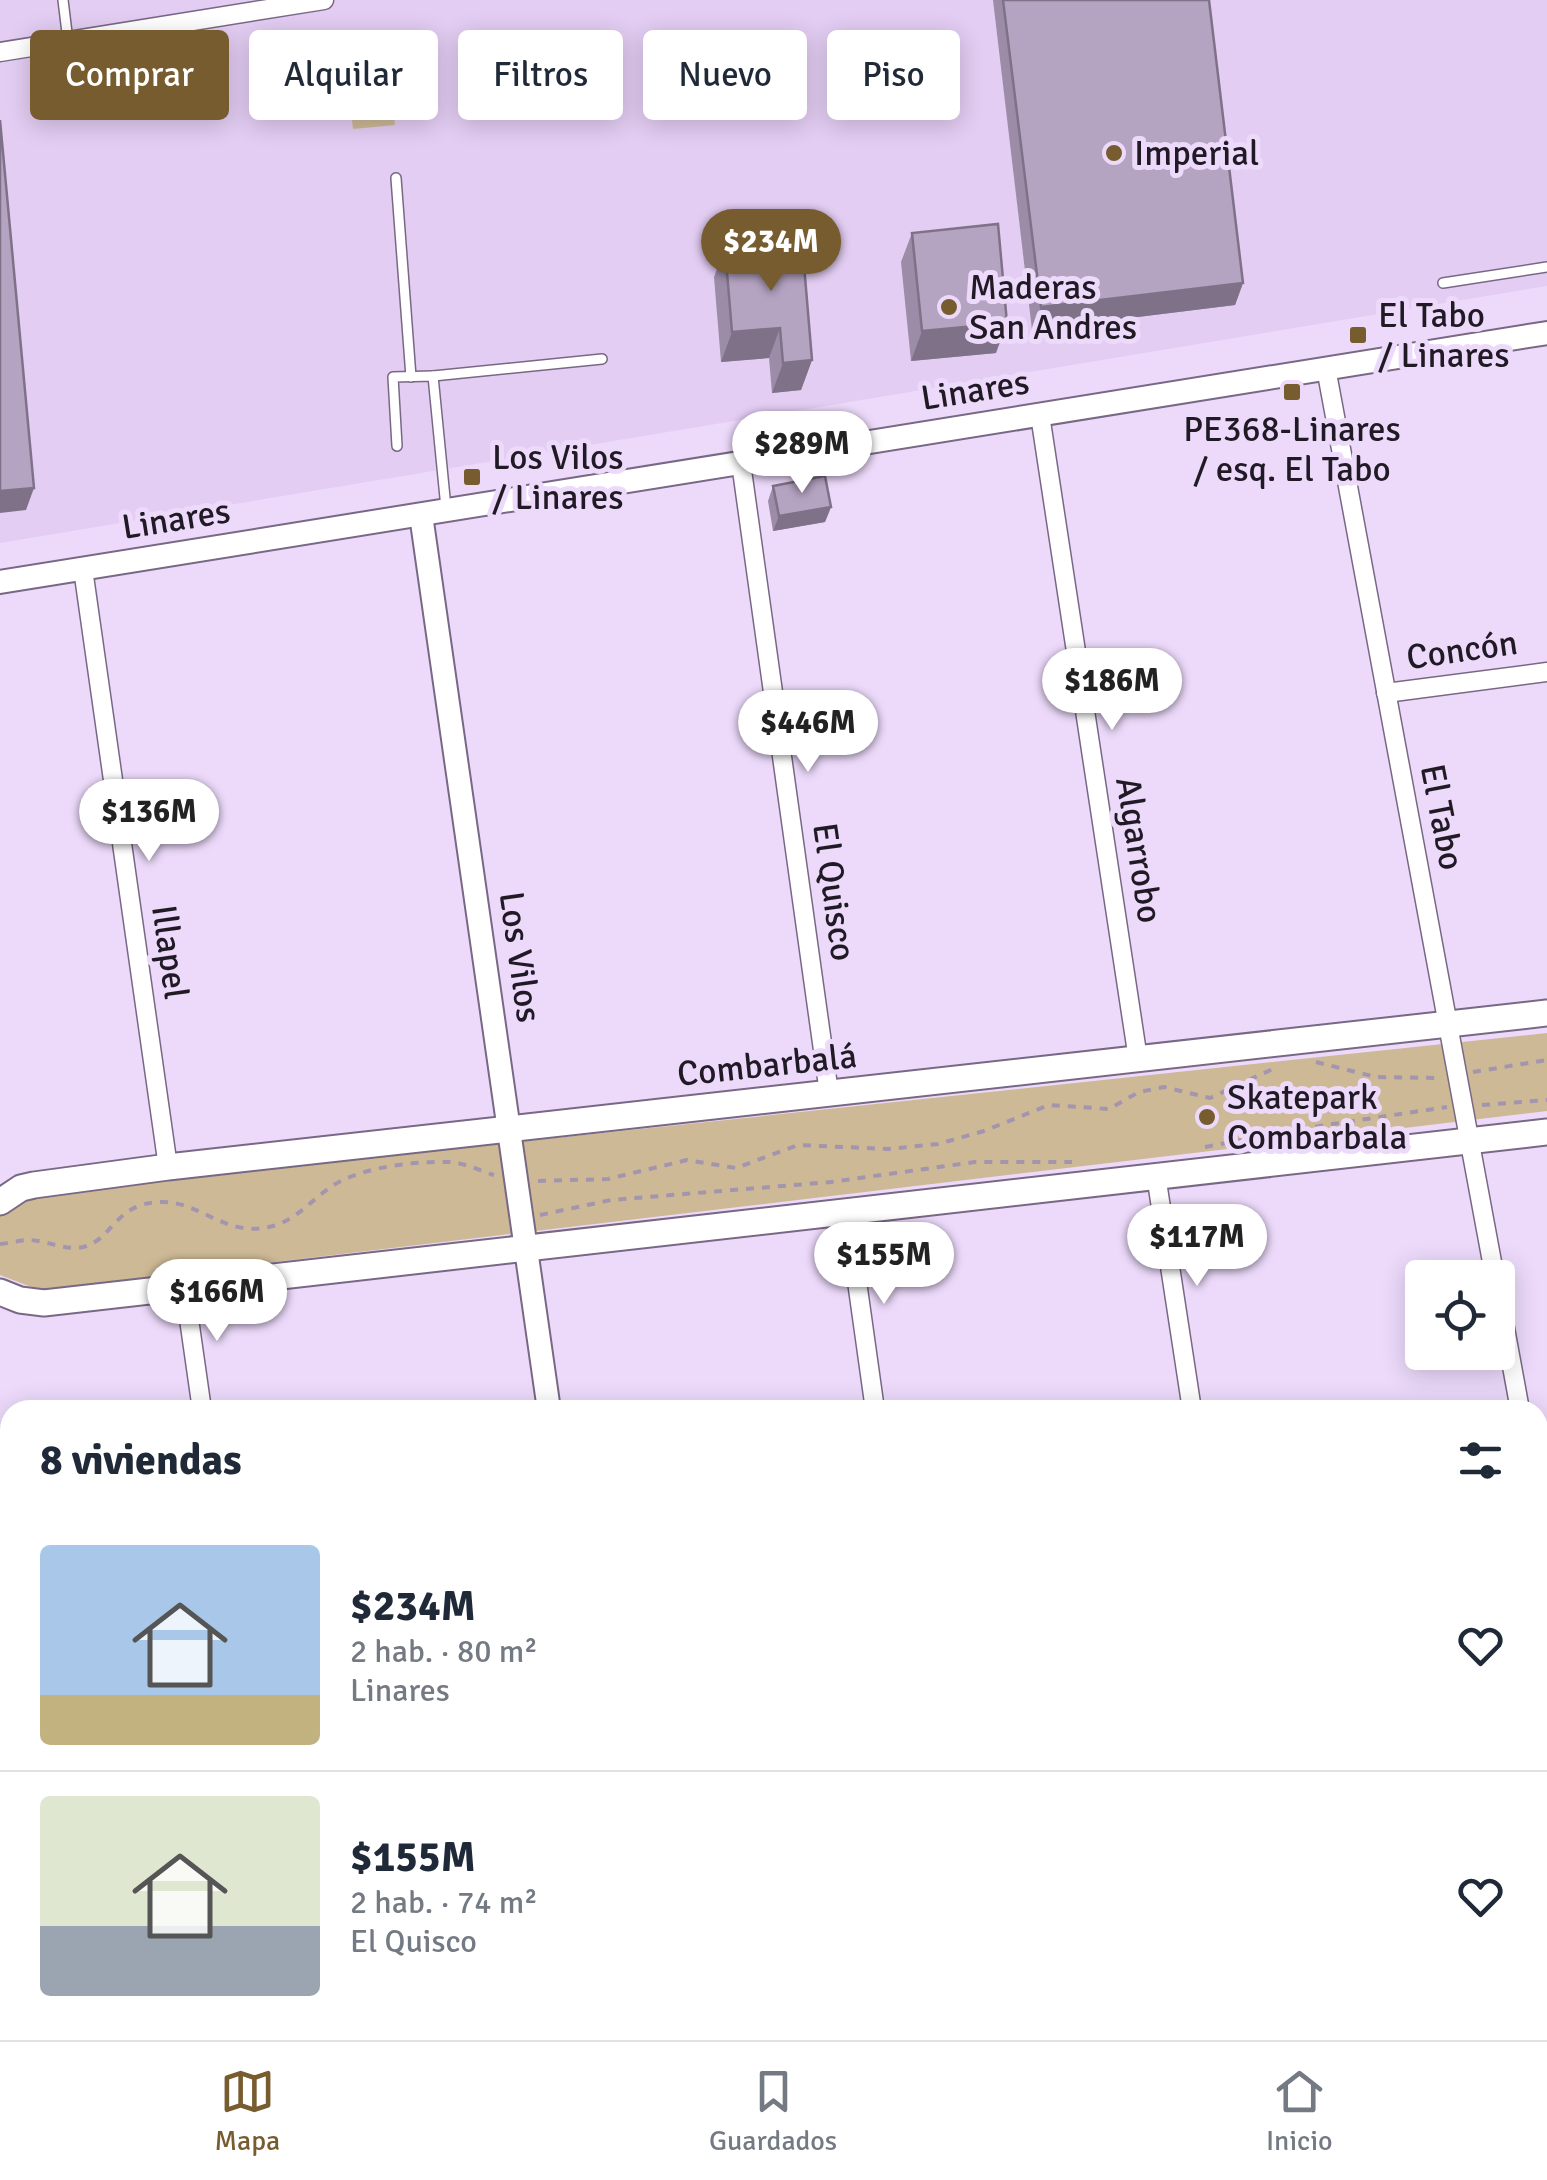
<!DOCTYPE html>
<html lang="es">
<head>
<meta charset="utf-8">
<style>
	body { margin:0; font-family:Signika,sans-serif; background:#f6f6f7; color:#1f2937; height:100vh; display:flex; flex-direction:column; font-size:38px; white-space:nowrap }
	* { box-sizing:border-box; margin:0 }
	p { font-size:32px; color:#747a83 }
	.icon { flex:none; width:55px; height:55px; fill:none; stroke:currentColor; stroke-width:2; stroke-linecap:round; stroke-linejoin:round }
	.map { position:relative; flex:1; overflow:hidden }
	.panel { position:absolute; left:0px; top:1400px; width:1548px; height:640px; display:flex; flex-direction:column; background:#fff; border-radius:30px 30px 0 0; box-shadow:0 5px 25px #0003 }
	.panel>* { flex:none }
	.top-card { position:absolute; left:30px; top:30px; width:1000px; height:90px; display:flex; gap:20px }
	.tools { position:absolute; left:1405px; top:1260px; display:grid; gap:20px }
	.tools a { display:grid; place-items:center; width:110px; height:110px; border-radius:10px; background:#fff; box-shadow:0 5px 25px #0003; font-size:50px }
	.price { position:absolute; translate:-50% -85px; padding:0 22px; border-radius:35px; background:#fff; color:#222; font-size:32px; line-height:65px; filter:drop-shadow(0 2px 5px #0008) }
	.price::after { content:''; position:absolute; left:50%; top:60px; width:30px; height:22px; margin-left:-15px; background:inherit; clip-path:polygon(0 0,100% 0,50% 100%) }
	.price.active { background:#765c2e; color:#fff }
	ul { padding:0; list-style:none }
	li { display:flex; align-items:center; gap:30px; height:250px; padding:0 40px }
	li+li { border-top:2px solid #e0e1e3 }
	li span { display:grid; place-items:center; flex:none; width:280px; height:200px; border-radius:10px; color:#555 }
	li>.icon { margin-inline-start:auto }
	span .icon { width:120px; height:120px; fill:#fffc; stroke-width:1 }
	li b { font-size:42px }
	h2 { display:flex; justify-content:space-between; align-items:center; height:120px; padding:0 40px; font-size:42px }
	.chip { padding:0 35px; border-radius:10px; background:#fff; box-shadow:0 5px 25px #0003; font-size:35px; line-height:90px }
	.chip.active { background:#765c2e; color:#fff }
	.dock { display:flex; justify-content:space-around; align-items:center; height:140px; border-top:2px solid #e0e1e3; background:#fff; font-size:28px; color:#747a83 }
	.dock a { display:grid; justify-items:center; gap:5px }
	.dock .active { color:#765c2e }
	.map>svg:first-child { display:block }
	.built { fill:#e3cdf3 }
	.green { fill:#cdb996 }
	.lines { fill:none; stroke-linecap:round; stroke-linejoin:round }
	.service-casing { stroke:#796884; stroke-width:12 }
	.minor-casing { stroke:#796884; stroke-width:21 }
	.tertiary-casing { stroke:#796884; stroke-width:26 }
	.secondary-casing { stroke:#796884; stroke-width:29 }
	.path { stroke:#a395ae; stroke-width:4; stroke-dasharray:8 8; stroke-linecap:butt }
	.service { stroke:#fff; stroke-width:9 }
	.minor { stroke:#fff; stroke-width:18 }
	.tertiary { stroke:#fff; stroke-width:22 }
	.secondary { stroke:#fff; stroke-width:25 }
	.wall { fill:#9c8ca7 }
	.shaded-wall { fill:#7f7288 }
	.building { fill:#b5a3c2; stroke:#7f7288; stroke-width:2.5 }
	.poi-dot { fill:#765c2e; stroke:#eddafb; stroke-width:4 }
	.labels { text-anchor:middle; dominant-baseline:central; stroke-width:10; stroke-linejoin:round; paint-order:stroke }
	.poi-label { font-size:35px; fill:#201a25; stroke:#eddafb; text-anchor:start }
	.street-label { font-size:35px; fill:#201a25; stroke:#eddafb }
</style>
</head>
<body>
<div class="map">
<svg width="1547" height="2040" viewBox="0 0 1547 2040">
	<rect width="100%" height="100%" fill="#eddafb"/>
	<path class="built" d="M0,0H1547V286L0,543Z"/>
	<g class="green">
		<path d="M386,31L395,125L353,129L343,35Z"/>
		<path d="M1547,1033V1111L39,1290L0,1275V1214L26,1194Z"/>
	</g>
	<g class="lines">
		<defs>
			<g id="service">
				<path d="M63,0L68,41"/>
				<path d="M396,178L411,377"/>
				<path d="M1443,283L1547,267"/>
				<path d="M433,376L602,359"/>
				<path d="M397,446L393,377L433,376L446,508"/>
			</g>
			<g id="minor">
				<path d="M0,52L324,0"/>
				<path d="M1326,368L1495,1278"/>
				<path d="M1040,415L1138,1059"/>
				<path d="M741,463L829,1093"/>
				<path d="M83,569L168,1167"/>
				<path d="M1386,693L1547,672"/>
				<path d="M1156,1175L1192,1410"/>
				<path d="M847,1210L875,1410"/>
				<path d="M184,1284L202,1410"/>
				<path d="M1498,1290L1520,1410"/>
				<path d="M1538,1475L1547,1474"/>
				<path d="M1538,1507L1547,1558"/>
				<path d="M6,1949L10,1994"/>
				<path d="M13,2030L14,2040"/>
				<path d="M226,2030L227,2040"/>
				<path d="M1114,2030L1115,2040"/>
				<path d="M1329,2030L1330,2040"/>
				<path d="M1529,2040L1547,2038"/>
			</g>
			<g id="tertiary">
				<path d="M421,515L549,1410"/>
				<path d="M0,582L1547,333"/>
				<path d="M1538,1817L1547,1816"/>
				<path d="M0,1950L10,1949"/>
				<path d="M629,2030L630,2040"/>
			</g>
			<g id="secondary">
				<path d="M0,1202L21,1188L34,1185L168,1167L1547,1013"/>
				<path d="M0,1292L20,1300L44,1303L1547,1132"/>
			</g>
		</defs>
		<use href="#service" class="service-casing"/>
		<use href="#minor" class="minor-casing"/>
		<use href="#tertiary" class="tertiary-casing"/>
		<use href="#secondary" class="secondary-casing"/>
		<g class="path">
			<path d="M1316,1062L1376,1077L1439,1078"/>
			<path d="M1473,1072L1547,1060"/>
			<path d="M1482,1105L1547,1100"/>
			<path d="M1205,1147L1313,1127L1447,1107"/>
			<path d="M538,1181L608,1179L687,1160L736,1168L798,1145L888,1149L938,1144L984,1131L1049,1105L1109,1109L1139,1092L1164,1087L1210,1098L1277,1067"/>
			<path d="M540,1215L611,1200L831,1182L975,1162H1072"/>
			<path d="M0,1244C10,1243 20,1240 30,1240C48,1241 66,1251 83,1247C113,1240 114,1204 159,1202C200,1200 223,1237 269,1227C296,1221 310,1201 332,1186C361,1167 415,1161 450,1162C465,1163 481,1171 494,1175"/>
		</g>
		<use href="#service" class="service"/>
		<use href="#minor" class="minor"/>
		<use href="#tertiary" class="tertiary"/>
		<use href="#secondary" class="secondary"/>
	</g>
	<g class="wall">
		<path d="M993,0H1209L1243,283L1235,305L1032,330Z"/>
		<path d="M912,233L996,353L911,361L901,262Z"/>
		<path d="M725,248L812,360L801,390L772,393L769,358L721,362L714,277Z"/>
		<path d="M773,486L831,507L825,522L773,531L768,501Z"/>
	</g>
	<g class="shaded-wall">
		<path d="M1243,283L1235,305L1032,330L1041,307Z"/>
		<path d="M1007,323L996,353L911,361L922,331Z"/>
		<path d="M780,328L769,358L721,362L732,332Z"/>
		<path d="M812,360L801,390L772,393L783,363Z"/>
		<path d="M34,488L26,510L0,513V491Z"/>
		<path d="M831,507L825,522L773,531L779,516Z"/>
	</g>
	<g class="building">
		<path d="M1003,0H1209L1243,283L1041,307Z"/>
		<path d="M0,120L34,488L0,491Z"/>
		<path d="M998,224L1007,323L922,331L912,233Z"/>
		<path d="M802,241L812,360L783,363L780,328L732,332L725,248Z"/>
		<path d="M825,476L831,507L779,516L773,486Z"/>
	</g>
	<g class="poi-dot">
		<circle cx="1114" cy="153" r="10"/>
		<circle cx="949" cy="307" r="10"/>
		<rect x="1348" y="325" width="20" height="20" rx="5"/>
		<rect x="1282" y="382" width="20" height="20" rx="5"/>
		<rect x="462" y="467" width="20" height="20" rx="5"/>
		<circle cx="1207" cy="1117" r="10"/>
	</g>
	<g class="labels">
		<g class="poi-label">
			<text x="1134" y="153">Imperial</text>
			<text x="969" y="287">Maderas<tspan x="969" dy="40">San Andres</tspan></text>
			<text x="1378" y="315">El Tabo<tspan x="1378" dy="40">/ Linares</tspan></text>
			<text x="1292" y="429" text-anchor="middle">PE368-Linares<tspan x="1292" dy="40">/ esq. El Tabo</tspan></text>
			<text x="492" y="457">Los Vilos<tspan x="492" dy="40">/ Linares</tspan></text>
			<text x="1227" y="1097">Skatepark<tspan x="1227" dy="40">Combarbala</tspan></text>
		</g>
		<g class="street-label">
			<text transform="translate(975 390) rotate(-9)">Linares</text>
			<text transform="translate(176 519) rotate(-9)">Linares</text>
			<text transform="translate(1462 650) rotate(-8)">Concón</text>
			<text transform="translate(1442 817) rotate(79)">El Tabo</text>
			<text transform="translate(1139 850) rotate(81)">Algarrobo</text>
			<text transform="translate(834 892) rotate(82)">El Quisco</text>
			<text transform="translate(170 952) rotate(82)">Illapel</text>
			<text transform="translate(520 957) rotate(82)">Los Vilos</text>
			<text transform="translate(767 1065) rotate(-6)">Combarbalá</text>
		</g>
	</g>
</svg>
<div class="tools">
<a><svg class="icon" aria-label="locate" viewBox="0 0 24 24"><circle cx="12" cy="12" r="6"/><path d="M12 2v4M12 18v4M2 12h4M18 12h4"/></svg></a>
</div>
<b class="price active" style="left:771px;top:294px">$234M</b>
<b class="price" style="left:802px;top:496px">$289M</b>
<b class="price" style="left:1112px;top:733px">$186M</b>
<b class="price" style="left:808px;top:775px">$446M</b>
<b class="price" style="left:149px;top:864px">$136M</b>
<b class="price" style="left:1197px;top:1289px">$117M</b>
<b class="price" style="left:884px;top:1307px">$155M</b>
<b class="price" style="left:217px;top:1344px">$166M</b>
<div class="top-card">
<a class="chip active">Comprar</a>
<a class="chip">Alquilar</a>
<a class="chip">Filtros</a>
<a class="chip">Nuevo</a>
<a class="chip">Piso</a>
</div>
<section class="panel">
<h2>8 viviendas<svg class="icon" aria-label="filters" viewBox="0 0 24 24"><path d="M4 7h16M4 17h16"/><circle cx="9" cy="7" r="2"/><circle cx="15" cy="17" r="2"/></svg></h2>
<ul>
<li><span style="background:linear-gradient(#a9c7e8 75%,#c2b280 0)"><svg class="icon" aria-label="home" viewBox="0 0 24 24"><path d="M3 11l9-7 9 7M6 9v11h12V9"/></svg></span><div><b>$234M</b><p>2 hab. · 80 m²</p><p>Linares</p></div><svg class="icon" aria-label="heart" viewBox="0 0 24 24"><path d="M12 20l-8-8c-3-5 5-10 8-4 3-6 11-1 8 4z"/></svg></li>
<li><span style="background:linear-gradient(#dfe7d0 65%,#9aa5b1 0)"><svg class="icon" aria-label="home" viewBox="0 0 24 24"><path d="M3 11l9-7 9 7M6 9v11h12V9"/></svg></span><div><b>$155M</b><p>2 hab. · 74 m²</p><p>El Quisco</p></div><svg class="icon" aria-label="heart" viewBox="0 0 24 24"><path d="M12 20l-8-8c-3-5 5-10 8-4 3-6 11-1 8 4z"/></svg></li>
</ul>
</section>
</div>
<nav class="dock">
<a class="active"><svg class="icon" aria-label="map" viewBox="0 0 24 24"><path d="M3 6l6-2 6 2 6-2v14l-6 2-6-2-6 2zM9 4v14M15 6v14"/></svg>Mapa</a>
<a><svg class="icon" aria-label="saved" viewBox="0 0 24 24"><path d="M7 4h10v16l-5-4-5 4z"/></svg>Guardados</a>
<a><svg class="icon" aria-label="home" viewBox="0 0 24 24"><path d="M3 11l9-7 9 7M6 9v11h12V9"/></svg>Inicio</a>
</nav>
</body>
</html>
